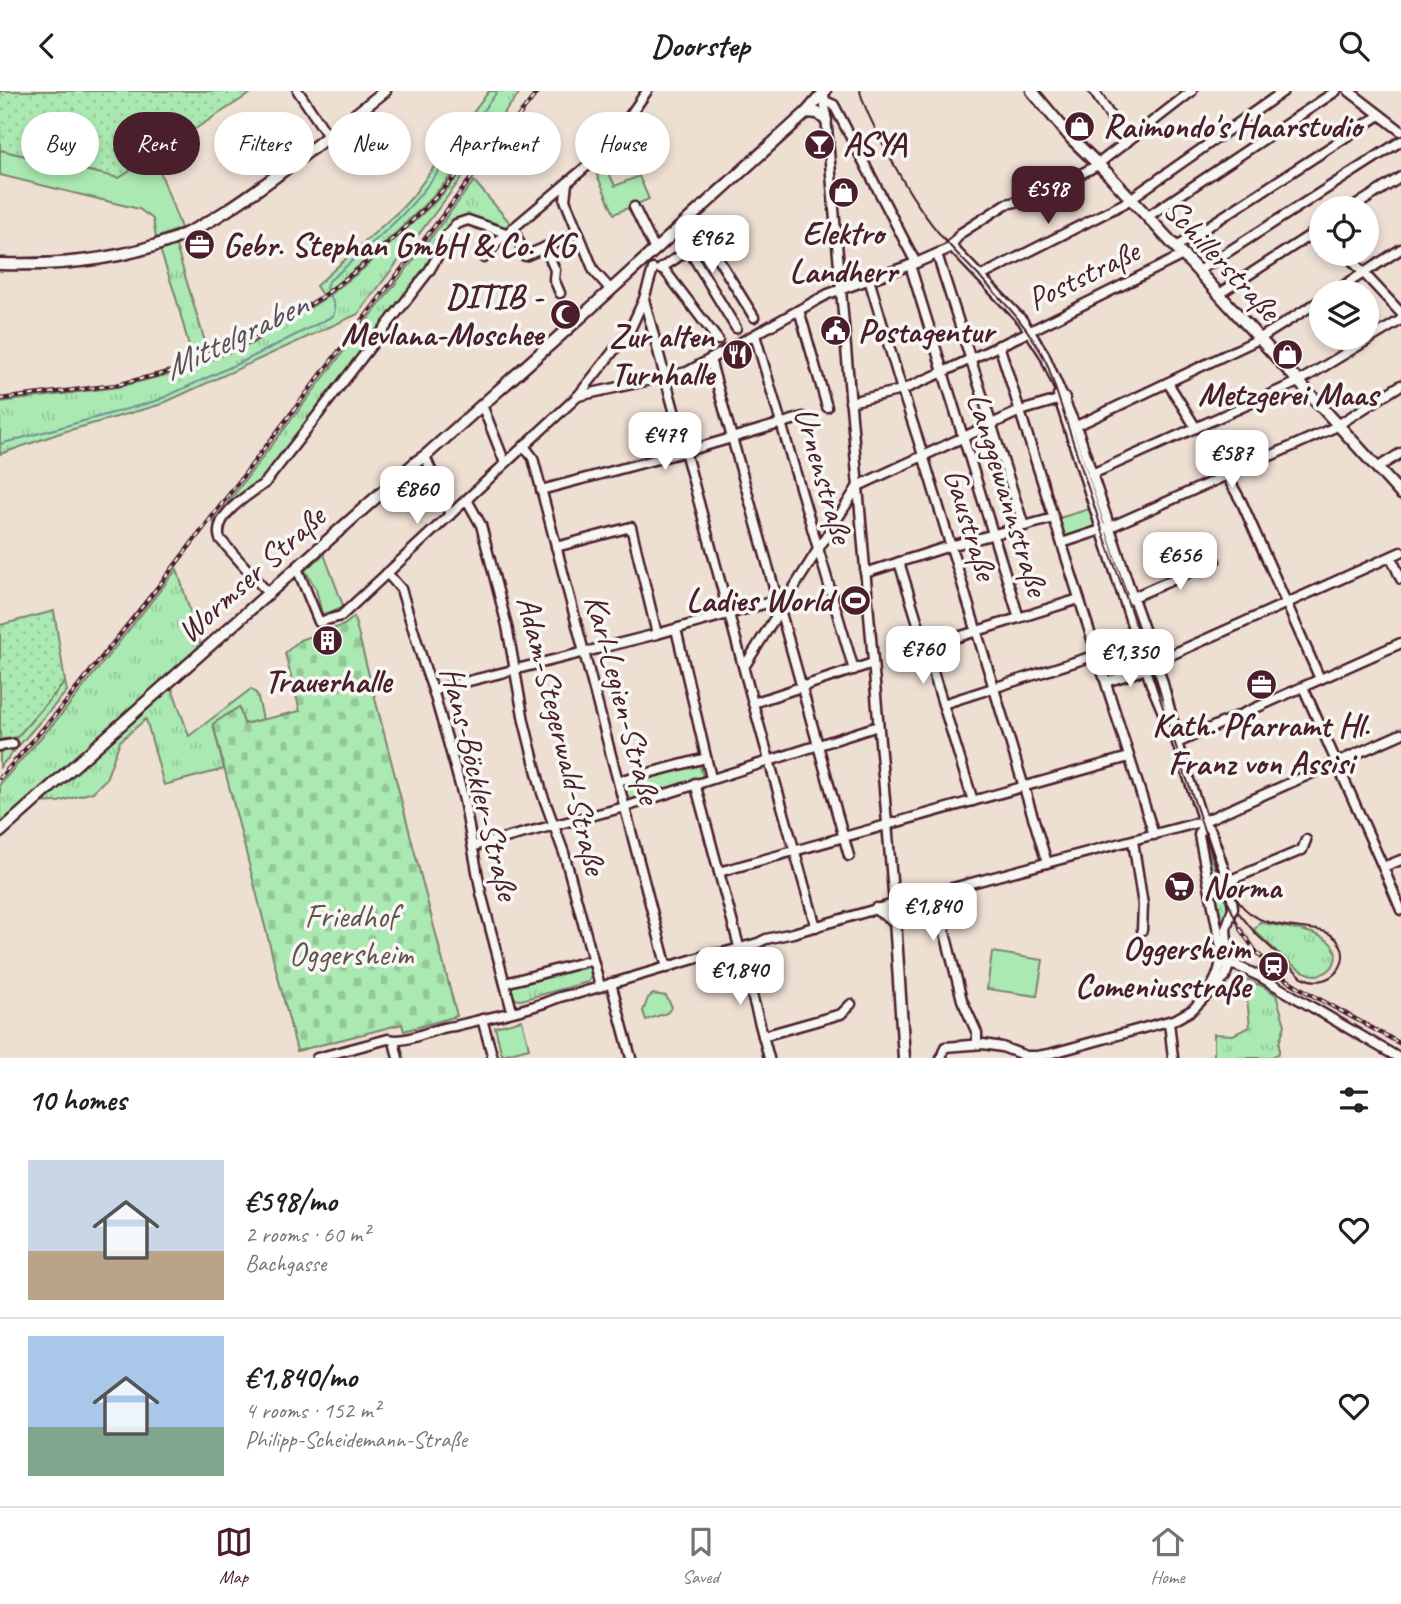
<!DOCTYPE html>
<html lang="en">
<head>
<meta charset="utf-8">
<style>
	body { margin:0; font-family:Caveat,sans-serif; background:#f2f2f2; color:#202124; height:100vh; display:flex; flex-direction:column; font-size:26px; white-space:nowrap }
	* { box-sizing:border-box; margin:0 }
	p { font-size:23px; color:#757577 }
	.icon { flex:none; width:38px; height:38px; fill:none; stroke:currentColor; stroke-width:2; stroke-linecap:round; stroke-linejoin:round }
	.map { position:relative; height:967px; overflow:hidden }
	.drawer { display:flex; flex-direction:column; background:#fff; flex:1 }
	.drawer>* { flex:none }
	.guide { position:absolute; left:21px; top:21px; width:700px; height:63px; display:flex; gap:14px }
	.buttons { position:absolute; left:1309px; top:105px; display:grid; gap:14px }
	.buttons a { display:grid; place-items:center; width:70px; height:70px; border-radius:50%; background:#fff; box-shadow:0 4px 10px #0003; font-size:35px }
	.price { position:absolute; translate:-50% -60px; padding:0 16px; border-radius:14px; background:#fff; color:#222; font-size:23px; line-height:46px; filter:drop-shadow(0 2px 4px #0008) }
	.price::after { content:''; position:absolute; left:50%; top:42px; width:21px; height:16px; margin-left:-10px; background:inherit; clip-path:polygon(0 0,100% 0,50% 100%) }
	.price.active { background:#4a1f2b; color:#fff }
	ul { padding:0; list-style:none }
	li { display:flex; align-items:center; gap:21px; height:175px; padding:0 28px }
	li+li { border-top:2px solid #e0e0e0 }
	li span { display:grid; place-items:center; flex:none; width:196px; height:140px; border-radius:0px; color:#555 }
	li>.icon { margin-inline-start:auto }
	span .icon { width:84px; height:84px; fill:#fffc; stroke-width:1 }
	li b { font-size:30px }
	h2 { display:flex; justify-content:space-between; align-items:center; height:84px; padding:0 28px; font-size:30px }
	.tag { padding:0 24px; border-radius:32px; background:#fff; box-shadow:0 4px 10px #0003; font-size:24px; line-height:63px }
	.tag.active { background:#4a1f2b; color:#fff }
	header { display:flex; justify-content:space-between; align-items:center; height:91px; padding:0 28px; background:#fff; font-size:32px; font-weight:800 }
	.tabs { display:flex; justify-content:space-around; align-items:center; height:98px; border-top:2px solid #e0e0e0; background:#fff; font-size:19px; color:#757577 }
	.tabs a { display:grid; justify-items:center; gap:4px }
	.tabs .active { color:#4a1f2b }
	.map>svg:first-child { display:block }
	.grass { fill:url(#grass-tufts); stroke:#7a846e; stroke-width:2 }
	.cemetery { fill:url(#cemetery-stones); stroke:#7a846e; stroke-width:2 }
	.park { fill:#aae9b1; stroke:#7a846e; stroke-width:2 }
	.garden { fill:url(#garden-dots); stroke:#7a846e; stroke-width:2 }
	.lines { fill:none; stroke-linecap:round; stroke-linejoin:round }
	.stream { stroke:#71909c; stroke-width:2 }
	.minor-casing { stroke:#4a1f2b; stroke-width:13 }
	.tertiary-casing { stroke:#4a1f2b; stroke-width:15 }
	.minor { stroke:#f6f6f2; stroke-width:8 }
	.tertiary { stroke:#f6f6f2; stroke-width:10 }
	.tram { stroke:#4a1f2b; stroke-width:2 }
	.rail-casing { stroke:#4a1f2b; stroke-width:4.5 }
	.rail { stroke:#f6f6f2; stroke-width:2; stroke-dasharray:5; stroke-linecap:butt }
	.labels { text-anchor:middle; dominant-baseline:central; stroke-width:7; stroke-linejoin:round; paint-order:stroke }
	.poi-label { font-size:33px; font-weight:bold; fill:#4a1f2b; stroke:#f6f6f2; text-anchor:start }
	.street-label { font-size:33px; fill:#4a1f2b; stroke:#f6f6f2 }
	.park-label { font-size:33px; fill:#62524c; stroke:#f6f6f2 }
	.water-label { font-size:35px; font-style:italic; fill:#5a4e5a; stroke:#f6f6f2 }
</style>
</head>
<body>
<header><svg class="icon" aria-label="back" viewBox="0 0 24 24"><path d="M15 5l-7 7 7 7"/></svg>Doorstep<svg class="icon" aria-label="search" viewBox="0 0 24 24"><circle cx="10" cy="10" r="6"/><path d="M15 15l6 6"/></svg></header>
<div class="map">
<svg width="1401" height="967" viewBox="0 0 1401 967">
	<defs>
		<pattern id="grass-tufts" width="24" height="20" patternUnits="userSpaceOnUse" patternTransform="scale(1.75)"><rect width="24" height="20" fill="#aae9b1"/><path d="M3 7l-1-3M5 7V3M7 7l1-3M15 17l-1-3M17 17v-4M19 17l1-3" fill="none" stroke="#94c798"/></pattern>
		<pattern id="cemetery-stones" width="16" height="16" patternUnits="userSpaceOnUse" patternTransform="scale(1.75)"><rect width="16" height="16" fill="#aae9b1"/><path d="M2 7V4a2 2 0 0 1 4 0v3zM10 15v-3a2 2 0 0 1 4 0v3z" fill="#94c798"/></pattern>
		<pattern id="garden-dots" width="8" height="8" patternUnits="userSpaceOnUse" patternTransform="scale(1.75)"><rect width="8" height="8" fill="#aae9b1"/><path d="M2 2h.1M6 6h.1" fill="none" stroke="#94c798" stroke-width="1.8" stroke-linecap="round"/></pattern>
	</defs>
	<rect width="100%" height="100%" fill="#eedfd3"/>
	<filter id="ink" filterUnits="userSpaceOnUse"><feTurbulence type="fractalNoise" baseFrequency=".0143" numOctaves="2"/><feDisplacementMap in="SourceGraphic" scale="14" xChannelSelector="R" yChannelSelector="G"/><feConvolveMatrix kernelMatrix="1 2 1 2 8 2 1 2 1" color-interpolation-filters="sRGB"/></filter>
	<g filter="url(#ink)">
		<g class="grass">
			<path d="M489,0H521C464,76 399,147 322,204L316,195L401,118L412,106Z"/>
			<path d="M492,47L358,223L159,314L63,341L0,363V311L118,296L182,280L251,253L324,208L363,178L437,109Z"/>
			<path d="M474,90L512,134L506,138L453,131L425,178L262,389C246,401 225,414 216,434L213,431Z"/>
			<path d="M172,142L209,264L193,270L175,203L156,147Z"/>
			<path d="M177,478L204,565L171,594L189,645L251,598L257,603L263,628L244,633L239,616L213,633L224,678L164,694L146,628L120,650L106,688L93,701L58,711L25,712L0,735V693L66,618Z"/>
			<path d="M65,591L67,600L0,676V649L17,646Z"/>
			<path d="M1206,750L1229,819L1224,843H1222L1221,836L1222,832L1205,751Z"/>
			<path d="M1260,831C1280,837 1311,837 1328,850C1346,864 1330,889 1310,883C1292,878 1268,852 1254,839Z"/>
			<path d="M587,874C592,878 592,887 588,891L521,909C513,910 513,903 511,897L515,894L522,892L524,893L576,879V877Z"/>
			<path d="M1245,888L1264,896L1276,904L1285,934L1279,952V962L1270,967H1214V943L1233,944L1250,936Z"/>
		</g>
		<path class="cemetery" d="M354,526L457,925L404,940L402,933L297,960L213,633L239,616L244,633L300,620L285,562L300,549L344,534Z"/>
		<g class="park">
			<path d="M0,59L119,87L154,64L181,137L156,147L153,128L139,118L0,84Z"/>
			<path d="M603,69L615,95L639,85L649,108L614,123L594,77Z"/>
			<path d="M1089,418L1096,439L1063,449L1056,428Z"/>
			<path d="M324,463L344,517L322,523L316,498L305,479Z"/>
			<path d="M1133,554L1140,577L1107,588L1100,565Z"/>
			<path d="M699,671L703,686L626,711L621,692Z"/>
			<path d="M992,861L1043,869L1037,905L987,898Z"/>
			<path d="M653,903L666,905L672,916L667,922L646,929L643,920L648,907Z"/>
			<path d="M522,929L529,957L502,964L495,936Z"/>
		</g>
		<g class="garden">
			<path d="M0,0H254L119,87L0,59Z"/>
			<path d="M54,520L65,591L17,646L0,649V534Z"/>
		</g>
		<g class="lines">
			<path class="stream" d="M0,353L156,310L250,267L333,225C338,216 330,206 326,197L328,191C353,169 378,148 401,125C437,87 466,41 498,0"/>
			<defs>
				<g id="minor">
					<path d="M298,0L328,45"/>
					<path d="M1094,0L1127,51"/>
					<path d="M1349,0L1401,40"/>
					<path d="M824,2L894,813"/>
					<path d="M825,10L834,14L916,172"/>
					<path d="M567,92L565,109L594,180L611,199"/>
					<path d="M634,116L655,159"/>
					<path d="M1352,117L1401,86"/>
					<path d="M1147,126L1336,0"/>
					<path d="M683,134L708,163L717,166L754,226"/>
					<path d="M513,137L525,165L579,142"/>
					<path d="M545,156L555,179L554,188L560,202"/>
					<path d="M1176,156L1380,24"/>
					<path d="M689,159L736,237"/>
					<path d="M937,163L1024,435"/>
					<path d="M1346,163L1401,222"/>
					<path d="M484,167L498,150L606,59L647,0"/>
					<path d="M910,174L1019,527"/>
					<path d="M663,177L718,249"/>
					<path d="M660,178L693,156"/>
					<path d="M1198,180L1401,50"/>
					<path d="M981,185L1123,113L1284,0"/>
					<path d="M869,188L902,299L923,364L1047,772"/>
					<path d="M1334,201L1401,158"/>
					<path d="M1219,203L1321,137"/>
					<path d="M644,208L753,612L816,836"/>
					<path d="M799,219L827,316"/>
					<path d="M755,244L854,579"/>
					<path d="M999,254L1154,744"/>
					<path d="M710,268L849,765"/>
					<path d="M1168,292L1196,337"/>
					<path d="M1058,304L1151,593L1172,643"/>
					<path d="M578,305L687,281L828,203L916,172L948,158L961,142L1006,113L1035,107L1094,76L1192,0"/>
					<path d="M850,311L902,299L943,281L1020,245L1183,164"/>
					<path d="M482,314L505,372"/>
					<path d="M1072,337L1259,248L1321,209"/>
					<path d="M524,355L533,367L667,877"/>
					<path d="M425,365L450,424"/>
					<path d="M1377,377L1401,362"/>
					<path d="M1092,383L1298,291L1401,229"/>
					<path d="M1227,385L1242,412L1320,588"/>
					<path d="M541,399L684,361L803,326"/>
					<path d="M467,409L481,434L507,535L524,630L542,702L564,762L600,895"/>
					<path d="M1062,452L1110,436L1333,337L1401,294"/>
					<path d="M556,456L631,436L657,543"/>
					<path d="M1391,466L1401,488"/>
					<path d="M899,471L973,710"/>
					<path d="M297,477L319,531L341,525L578,305L630,239L644,208L653,178"/>
					<path d="M387,482L401,498L424,574L433,599L448,651L464,709L481,802L512,920"/>
					<path d="M865,482L950,455L1054,427"/>
					<path d="M269,503L220,448C212,424 249,404 265,392L429,180L440,161L447,144L456,133L468,129L506,142"/>
					<path d="M1129,508L1215,470"/>
					<path d="M676,538L711,687"/>
					<path d="M926,556L1079,508"/>
					<path d="M744,576L858,395L1020,320L1065,307"/>
					<path d="M1106,591L1146,578L1155,571L1401,461"/>
					<path d="M1303,596L1383,776L1401,819"/>
					<path d="M433,599L657,543L778,509"/>
					<path d="M753,612L873,572"/>
					<path d="M943,613L1140,550"/>
					<path d="M1177,652L1401,552"/>
					<path d="M0,655L13,653"/>
					<path d="M618,690L706,667"/>
					<path d="M695,692L769,967"/>
					<path d="M1203,731L1199,744L1221,856C1222,872 1219,884 1210,898"/>
					<path d="M1133,750L1143,814L1142,839"/>
					<path d="M474,755L625,716L878,635"/>
					<path d="M1383,776L1401,769"/>
					<path d="M719,781L1129,666"/>
					<path d="M1228,790L1302,759L1306,749"/>
					<path d="M935,802L962,909L977,942V953"/>
					<path d="M1222,873L1237,875L1259,885L1399,967"/>
					<path d="M505,892L592,869"/>
					<path d="M611,892L631,967"/>
					<path d="M482,928L493,967"/>
					<path d="M1169,931L1173,967"/>
					<path d="M763,945L841,923L851,913"/>
					<path d="M394,950L398,967"/>
					<path d="M317,967L388,948C410,953 433,936 455,935C485,927 515,922 544,912C555,908 564,903 576,903L711,863L722,862L758,852L766,848L793,842L911,808L1204,730L1401,643"/>
					<path d="M941,967L945,956L983,953L1002,956L1026,965H1037L1049,963L1176,928L1192,919L1209,902L1213,901L1225,886L1229,874L1226,838L1233,817L1232,808L1228,790L1211,740L1203,731L1177,652L1173,630L1162,589L1133,507L1079,343L1044,263L1022,229L951,155"/>
				</g>
				<g id="tertiary">
					<path d="M1032,0L1072,48L1107,82L1198,180L1401,403"/>
					<path d="M807,21L818,22L826,29"/>
					<path d="M0,173C59,175 119,169 174,148C212,132 246,107 279,83C315,56 350,28 385,0"/>
					<path d="M0,741L416,371L425,365L582,225L807,21L825,0"/>
					<path d="M894,813L904,967"/>
					<path d="M876,818L895,830"/>
				</g>
			</defs>
			<use href="#minor" class="minor-casing"/>
			<use href="#tertiary" class="tertiary-casing"/>
			<use href="#minor" class="minor"/>
			<use href="#tertiary" class="tertiary"/>
			<g class="tram">
				<path d="M860,0C864,17 873,33 881,49C901,88 921,124 951,156C986,194 1026,227 1048,275L1102,439L1127,509L1228,811L1240,838"/>
				<path d="M1231,800C1251,834 1273,833 1309,838C1318,839 1328,840 1335,847C1357,868 1330,901 1302,886L1256,843L1238,821"/>
			</g>
			<defs>
				<g id="rail">
					<path d="M0,308L116,294L181,278L250,251L322,206L361,176L404,138L435,107L462,79L498,36"/>
					<path d="M0,687L63,615L169,482L538,0"/>
					<path d="M1240,838L1257,862L1281,885L1310,903L1401,953"/>
				</g>
			</defs>
			<use href="#rail" class="rail-casing"/>
			<use href="#rail" class="rail"/>
		</g>
	</g>
	<defs>
		<symbol id="shop-disc" viewBox="-11 -11 22 22"><circle r="9.5" fill="#4a1f2b" stroke="#f6f6f2"/><path d="M-5-2.5h2.3a2.7 3.5 0 0 1 5.4 0H5L5.5 6h-11ZM-1.5-2.5h3a1.5 2.3 0 0 0-3 0Z" fill="#fff"/></symbol>
		<symbol id="bar-disc" viewBox="-11 -11 22 22"><circle r="9.5" fill="#4a1f2b" stroke="#f6f6f2"/><path d="M-6-5H6L.8 .8V4.5H3.5V6h-7V4.5H-.8V.8Z" fill="#fff"/></symbol>
		<symbol id="office-disc" viewBox="-11 -11 22 22"><circle r="9.5" fill="#4a1f2b" stroke="#f6f6f2"/><path d="M-6-3h4V-5.5h4V-3h4V5H-6ZM-1-4.5V-3h2v-1.5ZM-6 0V1H6V0Z" fill="#fff"/></symbol>
		<symbol id="mosque-disc" viewBox="-11 -11 22 22"><circle r="9.5" fill="#4a1f2b" stroke="#f6f6f2"/><path d="M3.5-4.9A6 6 0 1 0 3.5 4.9A5 5 0 1 1 3.5-4.9Z" fill="#fff"/></symbol>
		<symbol id="civic-disc" viewBox="-11 -11 22 22"><circle r="9.5" fill="#4a1f2b" stroke="#f6f6f2"/><path d="M-.6-6.5H3V-4.5H.6V-3L4-1V1h2V6H-6V1h2V-1L-.6-3ZM-1.2 2.5V6h2.4V2.5Z" fill="#fff"/></symbol>
		<symbol id="restaurant-disc" viewBox="-11 -11 22 22"><circle r="9.5" fill="#4a1f2b" stroke="#f6f6f2"/><path d="M-5-6h1v4h1v-4h1v4h1v-4h1v5L-1.5 .5V6h-2V.5L-5-1ZM5-6V6H3V1.5H1.5Q1.5-4 5-6Z" fill="#fff"/></symbol>
		<symbol id="stadium-disc" viewBox="-11 -11 22 22"><circle r="9.5" fill="#4a1f2b" stroke="#f6f6f2"/><path d="M0-5a6.5 5 0 1 0 0 10a6.5 5 0 1 0 0-10ZM-3.5-1.8h7v3.6h-7Z" fill="#fff"/></symbol>
		<symbol id="building-disc" viewBox="-11 -11 22 22"><circle r="9.5" fill="#4a1f2b" stroke="#f6f6f2"/><path d="M-4-6H4V6H1V3H-1V6H-4ZM-2.5-4.3h1.7v1.8h-1.7ZM.8-4.3h1.7v1.8H.8ZM-2.5-1h1.7V.8h-1.7ZM.8-1h1.7V.8H.8Z" fill="#fff"/></symbol>
		<symbol id="supermarket-disc" viewBox="-11 -11 22 22"><circle r="9.5" fill="#4a1f2b" stroke="#f6f6f2"/><path d="M-6-5.5h2.5l.6 2H6L4.5 2H-2.5L-4.4-4H-6ZM-1.5 3.2a1.3 1.3 0 1 0 .1 0ZM3 3.2a1.3 1.3 0 1 0 .1 0Z" fill="#fff"/></symbol>
		<symbol id="station-disc" viewBox="-11 -11 22 22"><circle r="9.5" fill="#4a1f2b" stroke="#f6f6f2"/><path d="M-3-6H3Q5-6 5-4V2Q5 4 3 4L4.5 6H3L1.5 4h-3L-3 6H-4.5L-3 4Q-5 4-5 2V-4Q-5-6-3-6ZM-3.5-4v3h7v-3ZM-3.5 1v1.5H-2V1ZM2 1v1.5H3.5V1Z" fill="#fff"/></symbol>
	</defs>
	<g fill-rule="evenodd">
		<use href="#shop-disc" x="1062" y="18" width="35" height="35"/>
		<use href="#bar-disc" x="802" y="36" width="35" height="35"/>
		<use href="#shop-disc" x="826" y="84" width="35" height="35"/>
		<use href="#office-disc" x="182" y="136" width="35" height="35"/>
		<use href="#mosque-disc" x="548" y="206" width="35" height="35"/>
		<use href="#civic-disc" x="818" y="222" width="35" height="35"/>
		<use href="#shop-disc" x="1270" y="246" width="35" height="35"/>
		<use href="#restaurant-disc" x="720" y="246" width="35" height="35"/>
		<use href="#stadium-disc" x="838" y="492" width="35" height="35"/>
		<use href="#building-disc" x="310" y="532" width="35" height="35"/>
		<use href="#office-disc" x="1244" y="576" width="35" height="35"/>
		<use href="#supermarket-disc" x="1162" y="778" width="35" height="35"/>
		<use href="#station-disc" x="1256" y="858" width="35" height="35"/>
	</g>
	<g class="labels">
		<g class="poi-label">
			<text x="1103" y="35">Raimondo's Haarstudio</text>
			<text x="843" y="53">ASYA</text>
			<text x="843" y="142" text-anchor="middle">Elektro<tspan x="843" dy="38">Landherr</tspan></text>
			<text x="223" y="154">Gebr. Stephan GmbH &amp; Co. KG</text>
			<text x="543" y="205" text-anchor="end">DITIB -<tspan x="543" dy="38">Mevlana-Moschee</tspan></text>
			<text x="858" y="240">Postagentur</text>
			<text x="714" y="245" text-anchor="end">Zur alten<tspan x="714" dy="38">Turnhalle</tspan></text>
			<text x="1288" y="303" text-anchor="middle">Metzgerei Maas</text>
			<text x="832" y="509" text-anchor="end">Ladies World</text>
			<text x="328" y="590" text-anchor="middle">Trauerhalle</text>
			<text x="1261" y="634" text-anchor="middle">Kath. Pfarramt Hl.<tspan x="1261" dy="38">Franz von Assisi</tspan></text>
			<text x="1203" y="796">Norma</text>
			<text x="1250" y="857" text-anchor="end">Oggersheim<tspan x="1250" dy="38">Comeniusstraße</tspan></text>
		</g>
		<g class="street-label">
			<text transform="translate(1222 168) rotate(47)">Schillerstraße</text>
			<text transform="translate(1083 184) rotate(-26)">Poststraße</text>
			<text transform="translate(824 384) rotate(74)">Urnenstraße</text>
			<text transform="translate(1008 403) rotate(73)">Langgewannstraße</text>
			<text transform="translate(971 433) rotate(73)">Gaustraße</text>
			<text transform="translate(251 483) rotate(-42)">Wormser Straße</text>
			<text transform="translate(623 608) rotate(75)">Karl-Legien-Straße</text>
			<text transform="translate(562 644) rotate(76)">Adam-Stegerwald-Straße</text>
			<text transform="translate(480 692) rotate(76)">Hans-Böckler-Straße</text>
		</g>
		<g class="park-label">
			<text x="351" y="825">Friedhof<tspan x="351" dy="38">Oggersheim</tspan></text>
		</g>
		<g class="water-label">
			<text transform="translate(235 245) rotate(-26)">Mittelgraben</text>
		</g>
	</g>
</svg>
<div class="buttons">
<a><svg class="icon" aria-label="locate" viewBox="0 0 24 24"><circle cx="12" cy="12" r="6"/><path d="M12 2v4M12 18v4M2 12h4M18 12h4"/></svg></a>
<a><svg class="icon" aria-label="layers" viewBox="0 0 24 24"><path d="M12 4l9 5-9 5-9-5zM3 14l9 5 9-5"/></svg></a>
</div>
<b class="price active" style="left:1048px;top:135px">€598</b>
<b class="price" style="left:712px;top:184px">€962</b>
<b class="price" style="left:665px;top:381px">€479</b>
<b class="price" style="left:1232px;top:399px">€587</b>
<b class="price" style="left:417px;top:435px">€860</b>
<b class="price" style="left:1180px;top:501px">€656</b>
<b class="price" style="left:923px;top:595px">€760</b>
<b class="price" style="left:1130px;top:598px">€1,350</b>
<b class="price" style="left:933px;top:852px">€1,840</b>
<b class="price" style="left:740px;top:916px">€1,840</b>
<div class="guide">
<a class="tag">Buy</a>
<a class="tag active">Rent</a>
<a class="tag">Filters</a>
<a class="tag">New</a>
<a class="tag">Apartment</a>
<a class="tag">House</a>
</div>
</div>
<section class="drawer">
<h2>10 homes<svg class="icon" aria-label="filters" viewBox="0 0 24 24"><path d="M4 7h16M4 17h16"/><circle cx="9" cy="7" r="2"/><circle cx="15" cy="17" r="2"/></svg></h2>
<ul>
<li><span style="background:linear-gradient(#c9d6e8 65%,#b9a48a 0)"><svg class="icon" aria-label="home" viewBox="0 0 24 24"><path d="M3 11l9-7 9 7M6 9v11h12V9"/></svg></span><div><b>€598/mo</b><p>2 rooms · 60 m²</p><p>Bachgasse</p></div><svg class="icon" aria-label="heart" viewBox="0 0 24 24"><path d="M12 20l-8-8c-3-5 5-10 8-4 3-6 11-1 8 4z"/></svg></li>
<li><span style="background:linear-gradient(#a9c7e8 65%,#7fa58c 0)"><svg class="icon" aria-label="home" viewBox="0 0 24 24"><path d="M3 11l9-7 9 7M6 9v11h12V9"/></svg></span><div><b>€1,840/mo</b><p>4 rooms · 152 m²</p><p>Philipp-Scheidemann-Straße</p></div><svg class="icon" aria-label="heart" viewBox="0 0 24 24"><path d="M12 20l-8-8c-3-5 5-10 8-4 3-6 11-1 8 4z"/></svg></li>
</ul>
</section>
<nav class="tabs">
<a class="active"><svg class="icon" aria-label="map" viewBox="0 0 24 24"><path d="M3 6l6-2 6 2 6-2v14l-6 2-6-2-6 2zM9 4v14M15 6v14"/></svg>Map</a>
<a><svg class="icon" aria-label="saved" viewBox="0 0 24 24"><path d="M7 4h10v16l-5-4-5 4z"/></svg>Saved</a>
<a><svg class="icon" aria-label="home" viewBox="0 0 24 24"><path d="M3 11l9-7 9 7M6 9v11h12V9"/></svg>Home</a>
</nav>
</body>
</html>
